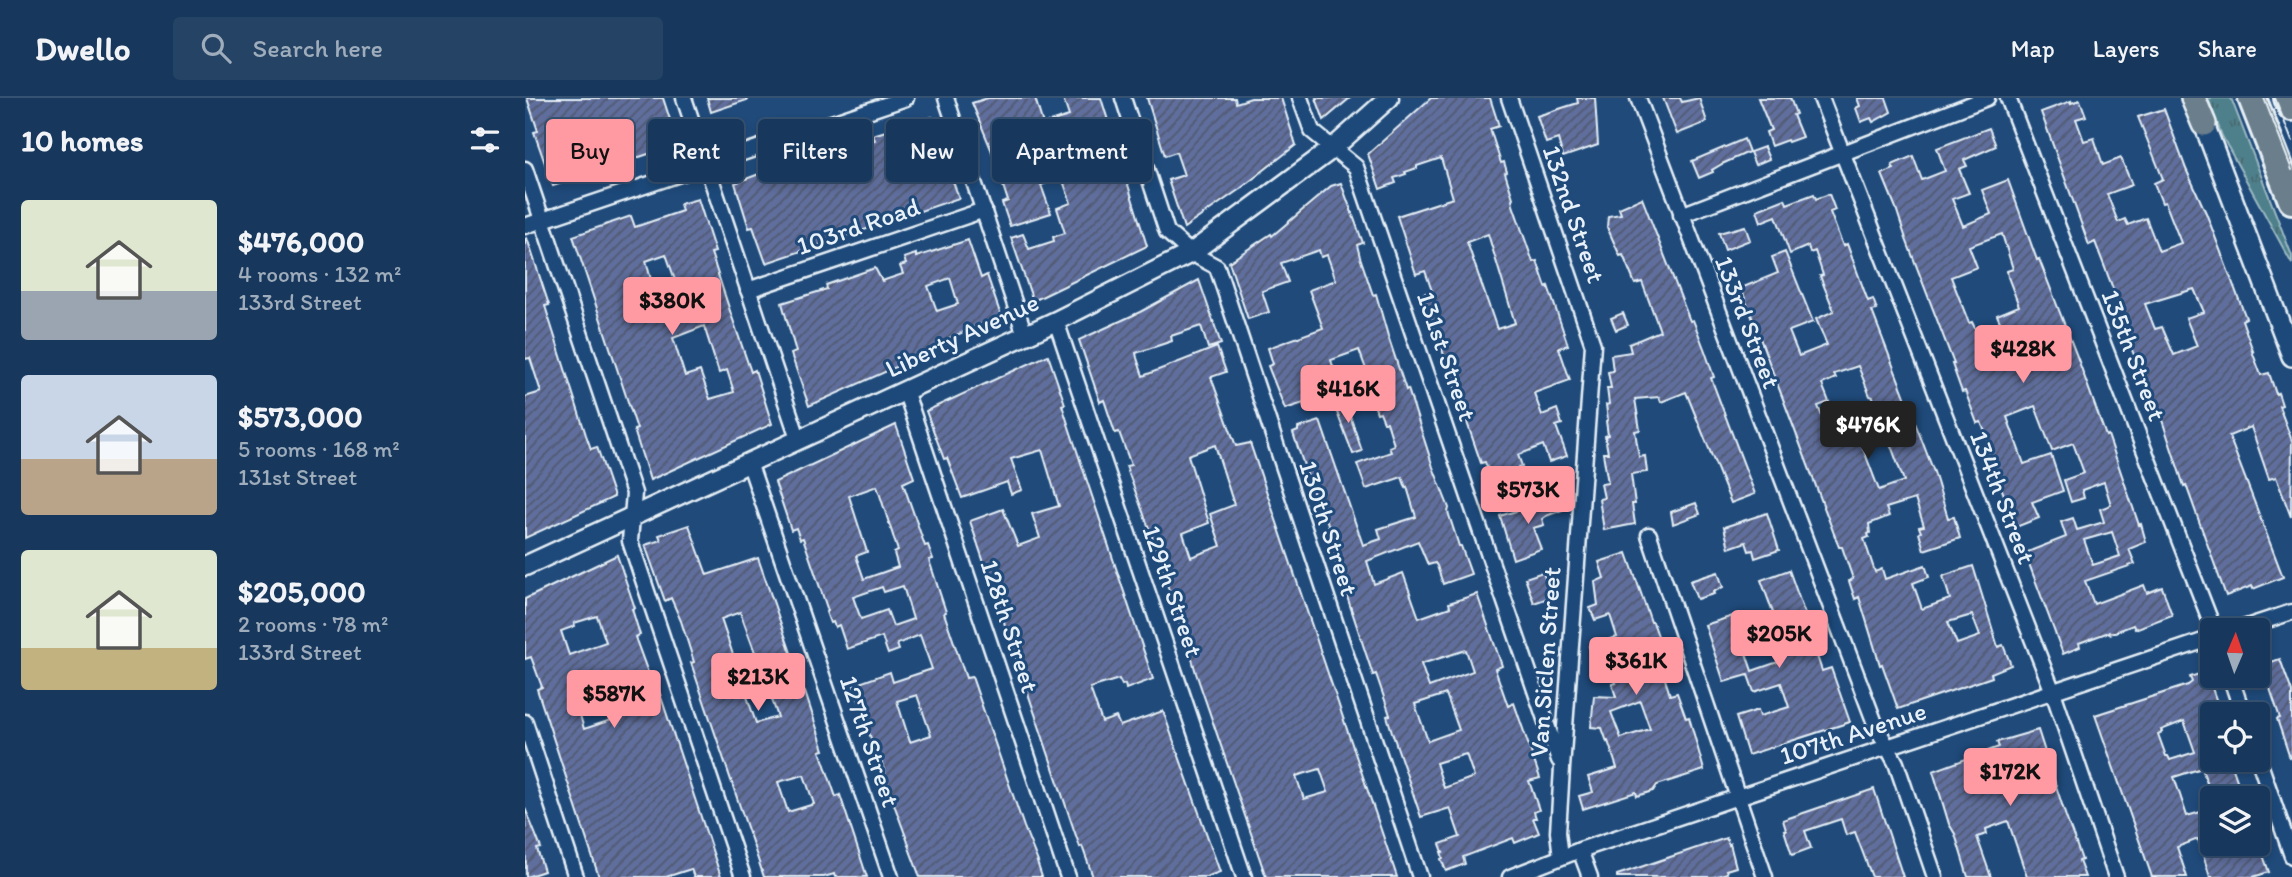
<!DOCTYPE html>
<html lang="en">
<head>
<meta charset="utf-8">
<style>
	body { margin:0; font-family:Itim,sans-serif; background:#244365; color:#f1f3f6; height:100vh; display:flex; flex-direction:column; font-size:26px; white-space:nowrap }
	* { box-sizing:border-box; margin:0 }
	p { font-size:23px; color:#9eacbb }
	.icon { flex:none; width:38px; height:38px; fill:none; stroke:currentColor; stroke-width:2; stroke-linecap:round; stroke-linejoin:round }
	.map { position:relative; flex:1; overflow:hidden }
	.drawer { display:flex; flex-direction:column; background:#17385c; width:525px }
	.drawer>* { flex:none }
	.guide { position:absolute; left:21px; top:21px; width:665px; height:63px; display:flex; gap:14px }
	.needle { width:46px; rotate:2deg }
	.controls { position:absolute; left:1675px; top:520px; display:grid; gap:14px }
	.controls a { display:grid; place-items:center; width:70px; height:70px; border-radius:7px; background:#17385c; box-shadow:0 4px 10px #0003,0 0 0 2px #365272; font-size:35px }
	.price { position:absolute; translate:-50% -60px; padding:0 16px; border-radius:7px; background:#ff9aa2; color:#111; font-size:23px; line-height:46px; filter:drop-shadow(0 2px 4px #0008) }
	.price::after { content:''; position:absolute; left:50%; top:42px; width:21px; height:16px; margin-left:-10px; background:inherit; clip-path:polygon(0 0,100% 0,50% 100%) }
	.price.current { background:#222; color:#fff }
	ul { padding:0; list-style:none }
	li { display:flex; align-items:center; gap:21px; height:175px; padding:0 21px }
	li span { display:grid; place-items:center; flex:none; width:196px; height:140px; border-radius:7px; color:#555 }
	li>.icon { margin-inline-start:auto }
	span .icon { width:84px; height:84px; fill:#fffc; stroke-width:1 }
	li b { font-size:30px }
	h2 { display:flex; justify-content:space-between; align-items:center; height:84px; padding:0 21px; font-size:30px }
	.pill { padding:0 24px; border-radius:7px; background:#17385c; box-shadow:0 4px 10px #0003,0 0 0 2px #365272; font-size:24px; line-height:63px }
	.pill.current { background:#ff9aa2; color:#111 }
	header { display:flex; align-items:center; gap:42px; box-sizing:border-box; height:98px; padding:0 35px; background:#17385c; border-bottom:2px solid #365272 }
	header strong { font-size:33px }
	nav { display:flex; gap:38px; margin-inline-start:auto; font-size:24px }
	.search { width:490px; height:63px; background:#244365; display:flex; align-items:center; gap:18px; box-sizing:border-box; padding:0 24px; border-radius:7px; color:#9eacbb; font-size:26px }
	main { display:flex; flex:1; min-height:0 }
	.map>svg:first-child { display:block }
	.grass { fill:url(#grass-tufts); stroke:#9bb8c2; stroke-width:2 }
	.building { fill:url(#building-hatch); stroke:#e8f1f8; stroke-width:2; fill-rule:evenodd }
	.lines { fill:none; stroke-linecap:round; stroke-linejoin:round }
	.minor-casing { stroke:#e8f1f8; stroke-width:19 }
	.tertiary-casing { stroke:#e8f1f8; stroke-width:23 }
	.secondary-casing { stroke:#e8f1f8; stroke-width:24 }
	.primary-casing { stroke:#e8f1f8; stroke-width:28 }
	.motorway-casing { stroke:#e8f1f8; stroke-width:32 }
	.minor { stroke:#1f4a7a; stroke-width:14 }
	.tertiary { stroke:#1f4a7a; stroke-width:18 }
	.secondary { stroke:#1f4a7a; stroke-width:19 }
	.primary { stroke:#6b7e8b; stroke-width:23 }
	.motorway { stroke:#6b7e8b; stroke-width:26 }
	.tram { stroke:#e8f1f8; stroke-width:2 }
	.labels { text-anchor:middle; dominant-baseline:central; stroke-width:6; stroke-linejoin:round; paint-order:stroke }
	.street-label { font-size:26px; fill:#e8f1f8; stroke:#1f4a7a }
</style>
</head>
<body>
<header>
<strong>Dwello</strong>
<div class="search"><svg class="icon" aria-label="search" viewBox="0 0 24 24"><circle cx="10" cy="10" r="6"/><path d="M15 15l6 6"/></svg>Search here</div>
<nav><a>Map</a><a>Layers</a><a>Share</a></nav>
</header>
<main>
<section class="drawer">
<h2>10 homes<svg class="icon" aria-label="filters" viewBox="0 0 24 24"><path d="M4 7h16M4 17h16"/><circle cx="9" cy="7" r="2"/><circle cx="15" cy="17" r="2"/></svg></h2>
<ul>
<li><span style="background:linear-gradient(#dfe7d0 65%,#9aa5b1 0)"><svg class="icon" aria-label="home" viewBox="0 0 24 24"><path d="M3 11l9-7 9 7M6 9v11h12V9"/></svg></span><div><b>$476,000</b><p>4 rooms · 132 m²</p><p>133rd Street</p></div></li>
<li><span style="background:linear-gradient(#c9d6e8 60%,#b9a48a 0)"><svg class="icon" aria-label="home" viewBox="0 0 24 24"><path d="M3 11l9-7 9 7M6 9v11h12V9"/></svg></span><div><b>$573,000</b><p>5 rooms · 168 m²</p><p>131st Street</p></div></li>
<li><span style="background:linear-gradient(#dfe7d0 70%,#c2b280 0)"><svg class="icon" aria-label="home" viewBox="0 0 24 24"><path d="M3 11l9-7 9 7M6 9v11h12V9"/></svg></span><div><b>$205,000</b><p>2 rooms · 78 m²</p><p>133rd Street</p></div></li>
</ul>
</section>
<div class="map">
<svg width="1767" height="779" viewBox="0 0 1767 779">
	<defs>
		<pattern id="grass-tufts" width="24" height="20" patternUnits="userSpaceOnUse" patternTransform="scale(1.75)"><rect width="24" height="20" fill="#4e808b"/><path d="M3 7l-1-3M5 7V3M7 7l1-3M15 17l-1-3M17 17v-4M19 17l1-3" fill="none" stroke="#4a676e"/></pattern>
		<pattern id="building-hatch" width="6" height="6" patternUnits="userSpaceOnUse" patternTransform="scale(1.75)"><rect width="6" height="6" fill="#5e6e9d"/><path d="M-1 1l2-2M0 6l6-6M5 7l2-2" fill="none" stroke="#51596f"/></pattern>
	</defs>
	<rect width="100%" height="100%" fill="#1f4a7a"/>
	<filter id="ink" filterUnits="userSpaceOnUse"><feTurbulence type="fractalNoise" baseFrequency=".0143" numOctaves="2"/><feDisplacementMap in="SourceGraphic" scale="14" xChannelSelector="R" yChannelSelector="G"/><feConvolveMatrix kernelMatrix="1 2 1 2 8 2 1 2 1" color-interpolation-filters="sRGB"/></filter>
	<g filter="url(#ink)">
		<path class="grass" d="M1683,0H1706L1767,158V166L1697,38Z"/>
		<g class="building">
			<path d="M2,0H138L153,46L28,88L9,34L13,33Z"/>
			<path d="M182,0H221L222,2L186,14Z"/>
			<path d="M463,0H510L518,26L544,18L538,0H576L622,148L508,203L486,140L498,136L504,151L529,143L528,139L540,135L532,110L546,105L537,80L516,87L526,115L485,128L477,105L483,103L466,51L447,5Z"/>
			<path d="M622,0H710L711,5L726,0H756L771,47L715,91L659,130L643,82L659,77L651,54L640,58Z"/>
			<path d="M791,0H825L799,22Z"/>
			<path d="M906,0H965L974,28L965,31L976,65L979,64L982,74L980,75L988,100L987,101L988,107L1008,164L1012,163L1021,189L1023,188L1043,247L1034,250L1045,282L1009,295L1017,317L1032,311L1037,326L1031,328L1042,358L1024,364L1018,347L993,357L997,368L993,369L997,382L980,388L978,383L968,386L960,364L956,365L898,196L907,193L900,173L891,176L872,118L928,100L916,60L892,68V70L880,74L881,76L869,80L871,85L855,91L843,56ZM963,136L990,225L972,231L942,144Z"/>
			<path d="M1052,0H1070L1073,47L1038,59L1033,41L1021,45L1012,18L1053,5Z"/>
			<path d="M1138,0H1155L1157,4L1174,0L1182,24L1152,36Z"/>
			<path d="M1233,0H1265L1271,16L1268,17L1277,39L1263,44L1262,42L1246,48L1241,34L1246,32Z"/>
			<path d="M1332,0H1361L1366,14L1348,24L1346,20L1336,24L1331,10L1335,8Z"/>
			<path d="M1555,2L1561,18L1551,21L1559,43L1569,40L1578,67L1596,60L1607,87L1582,96L1593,124L1600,121L1603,127L1621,120L1634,153L1656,145L1640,104L1637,105L1629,85L1638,81L1613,19L1639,11L1661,71L1681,115L1721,220L1717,222L1728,253H1727L1736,277L1744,275L1751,296L1753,295L1757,307L1754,308L1767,343L1766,419L1751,379L1744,381L1726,329L1704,338L1758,479L1728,491L1727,488L1701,498L1661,387L1659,388L1633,310L1630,311L1595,221L1599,219L1570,144L1564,147L1516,14L1546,3V5ZM1669,191L1679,214L1661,220L1672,248L1649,257L1637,229L1630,231L1620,206Z"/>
			<path d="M407,19L420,55L418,56L434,100L241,165L228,129L224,130L210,85L250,70L251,73L323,48L324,51L350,42L348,37Z"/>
			<path d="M1464,30L1471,48L1439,62L1442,68L1434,71L1444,95L1427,101L1438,128L1466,116L1457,92L1483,82L1512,162L1514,161L1553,261L1581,338L1583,337L1614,427L1616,426L1621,444L1604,451L1610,466L1560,483L1569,506L1619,487L1622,495L1637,489L1647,517L1610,531L1608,527L1585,536L1584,534L1554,545L1555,549L1538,556L1500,455L1541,439L1536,424L1548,420L1552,432L1579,424L1575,411L1586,407L1579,384L1557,392L1559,400L1546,404L1539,382L1559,375L1548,345L1527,353L1510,308L1482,319L1499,366L1526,357L1538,393L1507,404L1514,420L1491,429L1461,349L1465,347L1456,324L1452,325L1440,293L1437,294L1427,266H1429L1381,141L1371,110L1357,76L1369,71L1367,67L1388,58L1397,82L1420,73L1412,50ZM1477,136L1488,171L1482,173L1483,179L1494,208L1472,217L1483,243L1460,251L1447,224L1444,225L1426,179L1452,169L1444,148ZM1515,226L1527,256L1507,264L1494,234ZM1587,434L1595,458L1568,467L1559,442Z"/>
			<path d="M1219,41L1224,54L1197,66L1187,72L1188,74L1174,80L1167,63Z"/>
			<path d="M1239,49L1244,61L1230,67L1225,54Z"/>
			<path d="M816,85L838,145L832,147L835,159L848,197L851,196L863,238L881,292L883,291L908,369L920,400L924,410L923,414L934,448H936L946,476L918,486L912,468L910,465L903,467L893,443L842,463L849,486L878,475L894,520L925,509L924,505L952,496L977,568L970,571L983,608L989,605L1015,680L1004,683L1014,712L1009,714L1011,720H1008L1014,735L990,745L988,740L938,759L940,766L921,773L916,761L918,760L916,754H918L915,746L935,739L925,710L896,719L867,634L862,618L865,617L851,576L848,577L808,456L812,455L800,417L796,418L768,335L773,333V330L795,323L838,447L856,441L853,431L891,419L882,389L881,390L877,379L841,391L832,366L866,354L864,349L869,347L862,324H859L855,314L852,315L847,301L851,299L834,252L806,262L809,272L778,283L785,303L760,311L743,268L748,266L743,250L798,230L784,192L811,182L802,157L796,159L794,152L756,165L763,184L737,193L744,214L723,221L704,164L746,136L747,138L806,88ZM941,552L948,573L904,589L896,566ZM921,596L934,632L903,643L890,606ZM941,656L949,679L919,690L911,665Z"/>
			<path d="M1289,96L1291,101L1304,96L1310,112L1305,114L1318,148L1322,146L1343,203L1348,201L1352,212L1347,213L1409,374L1423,420L1429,419L1435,440L1399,452L1394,435L1396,434L1394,429L1399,428L1390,401L1361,410L1364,418L1344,426L1345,435L1343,436L1344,439L1339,441L1350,474L1357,471L1360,481L1400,467L1404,479L1388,485L1397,511L1425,501L1418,478L1448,468L1473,549L1478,547L1486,567L1466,575L1467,579L1373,611L1357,566L1355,567L1334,499L1330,501L1324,483L1328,481L1317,449H1314L1216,190L1253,175L1247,159L1260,154L1288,224L1264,233L1274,258L1302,247L1291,221L1309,213L1295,178L1298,177L1290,153L1285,155L1283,148L1265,156L1251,118L1236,124L1232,112L1260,101L1262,106ZM1333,268L1345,298L1348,299L1379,383L1354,392L1328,324L1303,334L1293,308L1304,304L1297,286L1311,280L1309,276ZM1447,517L1455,538L1432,546L1423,524Z"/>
			<path d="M1117,100L1165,223L1168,222L1180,253L1189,279L1186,280L1230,396L1206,405L1161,294L1136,304L1134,299L1110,301L1115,332L1110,333L1114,359L1120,358L1122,374L1106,376L1110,406H1107L1110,426L1079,432L1074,401L1079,400L1076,386L1083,385L1078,355H1083L1080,338L1083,337L1081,323L1083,322L1081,307L1084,306L1082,290H1086L1083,274L1088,273L1086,257L1106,254L1104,246L1135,233L1117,184L1110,186L1098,157L1095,158L1082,129L1083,118L1096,116L1094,110Z"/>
			<path d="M173,101L190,154L186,155L206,216L226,274L230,272L247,326L125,382L109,332L112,331L48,138L106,118L110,129L157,113L155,106ZM141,156L150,182L128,189L121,163ZM179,228L194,275L202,272L209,294L185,301L175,273L160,278L148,240Z"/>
			<path d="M1220,128L1225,142L1200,152L1194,135Z"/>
			<path d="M2,140L24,207L20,208L61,337L66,351L72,349L89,399L0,440V299L16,294L5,260L0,261V141Z"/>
			<path d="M443,142L456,180L462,177L476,218L422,241L423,245L388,260L389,263L374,270L373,268L284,308L266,256L271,254L257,205L302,191L301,187L350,170L357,183L378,176L375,168L381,166L379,160L391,156V159ZM425,180L433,206L412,213L403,188Z"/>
			<path d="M674,182L696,246L683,250L676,228L646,238L647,243L611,255L612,260L618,278L692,249L701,274L686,279L711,348L725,345L872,779H741L671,575L660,536L658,537L628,441L605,379L601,368L606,367L594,334L590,335L579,302L575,304L554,242L615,214ZM690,347L709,407L685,416L696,448L666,459L658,435L684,425L663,357ZM795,671L803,694L779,701L771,678Z"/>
			<path d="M1098,215L1103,227L1091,232L1086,220Z"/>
			<path d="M523,257L540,306L537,307L544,329L628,581L601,591L600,586L597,587L594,581L565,590L577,624L591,619L595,628L638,613L695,774L681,779H568L557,748L555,749L549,732L445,423L478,411L493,448L515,440L507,416L534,408L517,352L486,361L497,392L486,396L482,384L437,400L422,360L419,361L401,313Z"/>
			<path d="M819,300L837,353L828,356L808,304Z"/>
			<path d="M371,327L389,380L378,385L400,448L403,447L408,461L404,462L421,514L419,515L441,580L447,579L499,729L513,764H512L517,779H395L383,747H384L370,709L351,646L348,647L329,587L365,574L368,584L407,571L395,537L372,546L374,552L363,556L357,539L322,551L314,527L310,529L308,524L305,525L301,514L303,513L278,440L275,441L271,430L266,432L250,384ZM352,388L373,453L369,455L373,469L339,481L331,458L342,454L324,398ZM378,488L388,521L368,528L362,512L336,521L328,499L357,489L359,494ZM392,597L406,637L385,644L372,603Z"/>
			<path d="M1036,399L1040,411L1021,418L1017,421L1019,427L1008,430L1016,451L988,461L975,418Z"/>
			<path d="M1171,405L1175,416L1148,426L1146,414Z"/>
			<path d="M1242,415L1254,452L1230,460L1228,452L1224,453L1221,444L1204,450L1199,429Z"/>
			<path d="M164,427L182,477L233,460L272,572L257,577L265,599L280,594L299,652L295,653L311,699L315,697L342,779H310L309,776L299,779H239L166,565L169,564L156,523L146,500L140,503L120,447L136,442L134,437ZM215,514L238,576L242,575L250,601L247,602L253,619L231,625L196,521ZM279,677L289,706L263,714L253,684Z"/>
			<path d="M1102,455L1126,524H1128L1142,563L1135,565L1145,597L1152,595L1161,620L1164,619L1179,672L1132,687L1128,693L1112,698L1111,694L1058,711L1054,698L1068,694L1063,679L1092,670L1083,643L1082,644L1077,630L1066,629L1069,598L1091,599L1087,586L1091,585L1082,558L1068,562L1064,548L1092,539L1085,517L1070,522L1065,510L1073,507L1070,484L1079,480L1074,464ZM1115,603L1125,631L1096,640L1086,614Z"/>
			<path d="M92,457L110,510L107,511L115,537L110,539L129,591L133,590L196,779H169L166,771L141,779H74L12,591L17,589L6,559L0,561V501ZM72,518L81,544L44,557L36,533L50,528L49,525ZM77,594L86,622L59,631L51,603Z"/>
			<path d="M1264,472L1288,539L1286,540L1297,573L1306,570L1325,624L1223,657L1211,619L1233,612L1235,618L1264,609L1256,585L1229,594L1223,577L1199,584L1180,527L1208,518L1214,534L1250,520L1236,482ZM1246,543L1253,564L1227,573L1220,552Z"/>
			<path d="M1018,474L1026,499L1009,505L1000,480Z"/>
			<path d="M1193,474L1198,489L1188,494L1189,496L1172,501L1165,483Z"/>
			<path d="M1755,561L1767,594V659L1765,660L1752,621L1755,620L1737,567Z"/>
			<path d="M1677,575L1679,581L1683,579L1693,607L1687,609V662H1705L1714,688L1716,687L1721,700H1685L1686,698L1677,670L1649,679L1662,718L1679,713L1687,738V746H1734L1744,774L1728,779H1685L1673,741L1652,749L1662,779H1627L1570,617L1663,587L1667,584L1665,579ZM1659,623L1670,654L1645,662L1643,658H1641L1633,636L1637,634L1636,632Z"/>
			<path d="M1513,632L1541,719L1552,748L1557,762L1554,763L1560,779H1502L1483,723L1461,731L1462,736L1452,739L1466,779H1443L1430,736L1424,726L1408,673L1474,649L1472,644Z"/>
			<path d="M1349,691L1378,779H1347L1330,734L1321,737L1316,721L1280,733L1286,750L1267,757L1259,732H1261L1258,722Z"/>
			<path d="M0,710L16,750L12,751L19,773L1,779Z"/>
			<path d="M1201,740L1204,747L1205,746L1211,769L1201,772L1202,775L1189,779H1092V777Z"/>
		</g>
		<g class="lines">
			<defs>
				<g id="minor">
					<path d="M159,0L273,340"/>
					<path d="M421,0L500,237"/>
					<path d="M598,0L642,134L666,155L692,169L895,779"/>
					<path d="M775,0L787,33L831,69L1034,662"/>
					<path d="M984,0L1068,247L1037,670L1033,734L1036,759"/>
					<path d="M1113,0L1351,628L1371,665L1410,779"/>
					<path d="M1296,0L1528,594L1591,779"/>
					<path d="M1483,0L1689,532"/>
					<path d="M0,71L109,395L105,443L218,779"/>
					<path d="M1156,117L1462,0"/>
					<path d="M0,128L381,0"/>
					<path d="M223,192L459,112"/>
					<path d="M531,223L719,779"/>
					<path d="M380,292L543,779"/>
					<path d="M224,364L366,779"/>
					<path d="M1124,437L1240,779"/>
					<path d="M1712,532L1767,514"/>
					<path d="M1705,578L1718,616"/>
					<path d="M0,624L51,779"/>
					<path d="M1732,657L1767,758"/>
					<path d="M1055,752L1065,779"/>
					<path d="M985,779L1055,752L1687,540"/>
				</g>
				<path id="tertiary" d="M0,468L531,223L666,155L807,51L864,0"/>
				<path id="secondary" d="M1679,26L1767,258"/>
				<path id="primary" d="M1668,0L1679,26"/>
				<g id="motorway">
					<path d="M1727,0L1767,102"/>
					<path d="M1763,0L1767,9"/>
				</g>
			</defs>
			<use href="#minor" class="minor-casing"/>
			<use href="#tertiary" class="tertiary-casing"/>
			<use href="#secondary" class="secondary-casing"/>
			<use href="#primary" class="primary-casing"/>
			<use href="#motorway" class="motorway-casing"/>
			<use href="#minor" class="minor"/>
			<use href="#tertiary" class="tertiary"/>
			<use href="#secondary" class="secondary"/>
			<use href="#primary" class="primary"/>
			<use href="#motorway" class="motorway"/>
			<g class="tram">
				<path d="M1739,0L1767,72"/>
				<path d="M1750,0L1767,43"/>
			</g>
		</g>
	</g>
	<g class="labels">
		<g class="street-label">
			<text transform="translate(1049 116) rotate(71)">132nd Street</text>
			<text transform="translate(333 128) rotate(-19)">103rd Road</text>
			<text transform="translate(1223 224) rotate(69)">133rd Street</text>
			<text transform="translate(437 237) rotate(-25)">Liberty Avenue</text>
			<text transform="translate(1609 257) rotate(69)">135th Street</text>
			<text transform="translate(922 258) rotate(71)">131st Street</text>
			<text transform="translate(1478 399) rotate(69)">134th Street</text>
			<text transform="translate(804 430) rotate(72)">130th Street</text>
			<text transform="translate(648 493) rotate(71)">129th Street</text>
			<text transform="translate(485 528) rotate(72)">128th Street</text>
			<text transform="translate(1020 564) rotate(-86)">Van Siclen Street</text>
			<text transform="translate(1328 635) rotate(-18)">107th Avenue</text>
			<text transform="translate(345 643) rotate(71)">127th Street</text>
		</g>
	</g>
</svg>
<div class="controls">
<a><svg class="needle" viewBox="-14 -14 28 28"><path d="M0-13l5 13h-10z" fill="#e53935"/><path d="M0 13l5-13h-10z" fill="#9eacbb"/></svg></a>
<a><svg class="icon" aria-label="locate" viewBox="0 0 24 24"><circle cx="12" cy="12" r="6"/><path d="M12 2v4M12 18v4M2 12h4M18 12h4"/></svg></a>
<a><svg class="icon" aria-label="layers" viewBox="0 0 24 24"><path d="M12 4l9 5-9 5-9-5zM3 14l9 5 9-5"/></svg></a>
</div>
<b class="price" style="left:147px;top:239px">$380K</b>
<b class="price" style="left:1498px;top:287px">$428K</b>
<b class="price" style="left:823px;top:327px">$416K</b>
<b class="price current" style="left:1343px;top:363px">$476K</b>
<b class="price" style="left:1003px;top:428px">$573K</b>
<b class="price" style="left:1254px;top:572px">$205K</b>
<b class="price" style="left:1111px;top:599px">$361K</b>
<b class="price" style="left:233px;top:615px">$213K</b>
<b class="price" style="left:89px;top:632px">$587K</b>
<b class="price" style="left:1485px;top:710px">$172K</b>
<div class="guide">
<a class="pill current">Buy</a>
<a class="pill">Rent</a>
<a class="pill">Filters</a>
<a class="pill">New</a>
<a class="pill">Apartment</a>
</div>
</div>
</main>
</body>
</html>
